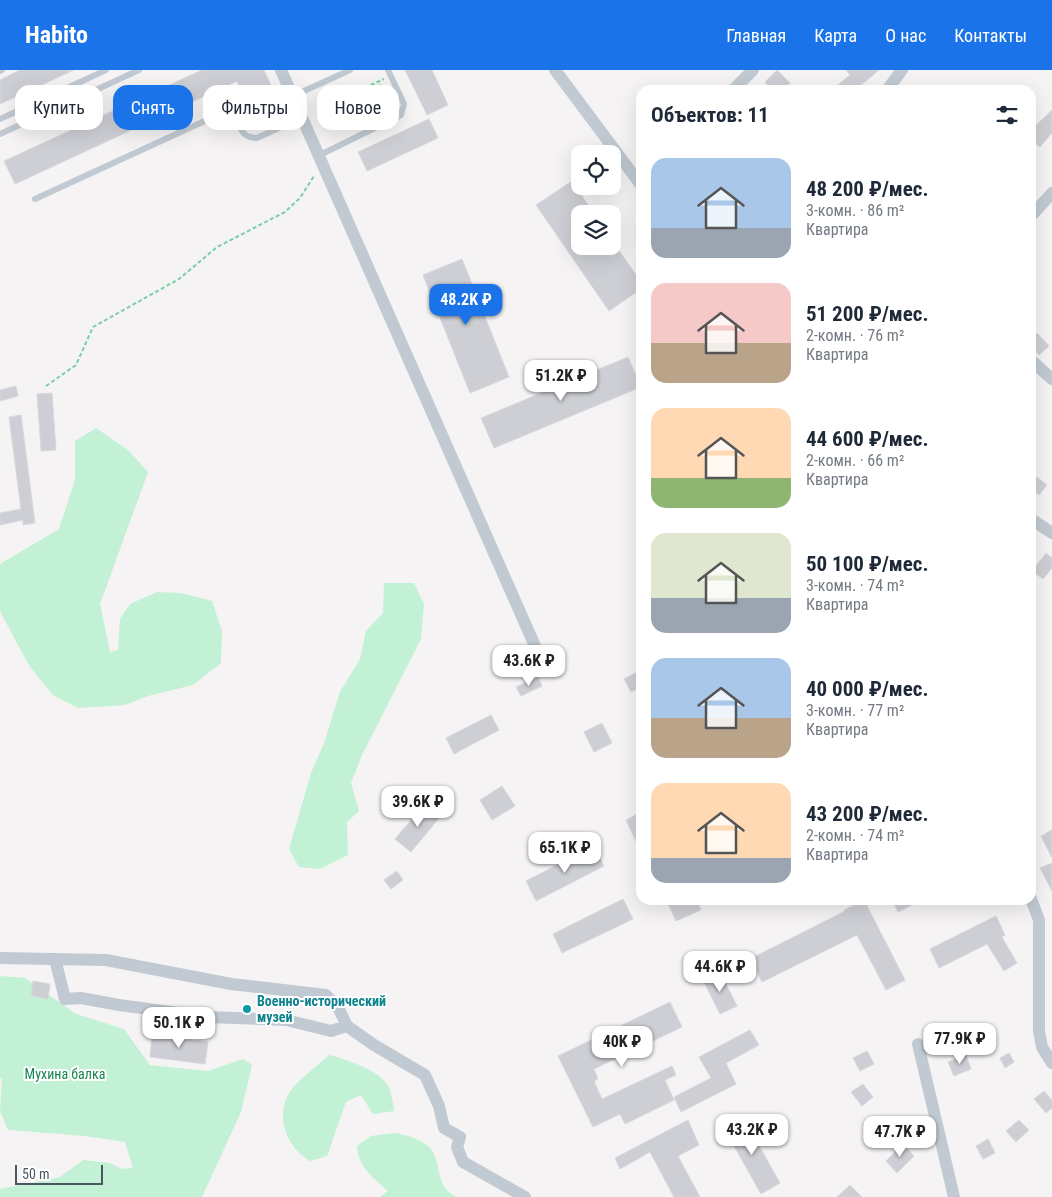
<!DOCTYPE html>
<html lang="ru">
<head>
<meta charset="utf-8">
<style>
	body { margin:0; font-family:"Roboto Condensed",sans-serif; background:#f2f2f3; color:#1f2937; height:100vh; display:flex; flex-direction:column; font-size:19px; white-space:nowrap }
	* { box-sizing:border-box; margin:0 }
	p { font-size:16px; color:#747a83 }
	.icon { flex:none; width:28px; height:28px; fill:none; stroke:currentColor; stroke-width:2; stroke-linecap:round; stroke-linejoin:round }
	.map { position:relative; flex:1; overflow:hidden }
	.panel { position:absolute; left:636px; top:15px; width:400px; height:820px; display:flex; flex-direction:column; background:#fff; border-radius:15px; box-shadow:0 5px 20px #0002 }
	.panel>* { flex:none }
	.banner { position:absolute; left:15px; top:15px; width:475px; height:45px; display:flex; gap:10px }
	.fabs { position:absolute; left:571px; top:75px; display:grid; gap:10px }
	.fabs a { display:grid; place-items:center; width:50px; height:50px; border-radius:10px; background:#fff; box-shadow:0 5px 20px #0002; font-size:25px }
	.scale { position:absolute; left:15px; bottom:12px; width:88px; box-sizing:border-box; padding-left:5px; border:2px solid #4a5661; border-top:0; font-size:14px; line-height:18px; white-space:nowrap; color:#4a5661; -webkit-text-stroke:4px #fff; paint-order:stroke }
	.price { position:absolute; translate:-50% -42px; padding:0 11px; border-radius:10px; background:#fff; color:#222; font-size:16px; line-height:32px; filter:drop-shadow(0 1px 2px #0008) }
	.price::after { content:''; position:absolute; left:50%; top:30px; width:15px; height:11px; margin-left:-8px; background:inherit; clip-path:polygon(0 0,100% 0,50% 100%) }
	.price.active { background:#1a73e8; color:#fff }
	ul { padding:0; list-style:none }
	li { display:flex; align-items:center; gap:15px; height:125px; padding:0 15px }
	li span { display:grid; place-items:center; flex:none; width:140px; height:100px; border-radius:15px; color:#555 }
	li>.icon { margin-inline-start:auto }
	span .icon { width:60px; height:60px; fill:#fffc; stroke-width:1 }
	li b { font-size:21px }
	h2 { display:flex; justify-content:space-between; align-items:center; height:60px; padding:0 15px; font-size:21px }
	.pill { padding:0 18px; border-radius:15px; background:#fff; box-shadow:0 5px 20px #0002; font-size:18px; line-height:45px }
	.pill.active { background:#1a73e8; color:#fff }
	header { display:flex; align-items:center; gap:30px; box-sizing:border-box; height:70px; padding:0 25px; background:#1a73e8; color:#fff }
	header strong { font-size:24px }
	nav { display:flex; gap:28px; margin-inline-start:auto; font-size:18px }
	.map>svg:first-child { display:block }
	.green { fill:#c3f1d5 }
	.building { fill:#cdcfd5; stroke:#d7d9de }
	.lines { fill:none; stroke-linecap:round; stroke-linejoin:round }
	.path { stroke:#7ad0a6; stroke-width:2; stroke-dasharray:4 2.5; stroke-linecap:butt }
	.service { stroke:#c1cad2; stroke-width:6 }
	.minor { stroke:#c1cad2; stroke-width:12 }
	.culture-dot { fill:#0f9aa8; stroke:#fff; stroke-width:2 }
	.labels { text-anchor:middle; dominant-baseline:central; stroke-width:4; stroke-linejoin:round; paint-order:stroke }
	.culture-label { font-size:14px; font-weight:bold; fill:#0d838f; stroke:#fff; text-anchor:start }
	.park-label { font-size:14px; fill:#17864f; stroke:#fff }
</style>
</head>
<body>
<header>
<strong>Habito</strong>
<nav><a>Главная</a><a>Карта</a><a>О нас</a><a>Контакты</a></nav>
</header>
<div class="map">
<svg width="1052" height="1127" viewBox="0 0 1052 1127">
	<rect width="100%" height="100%" fill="#f5f3f3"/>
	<g class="green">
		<path d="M381,13L391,33L371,43L361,22Z"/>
		<path d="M347,34L355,52L340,59L331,41Z"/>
		<path d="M96,358L128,380L148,402L100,534L110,582L118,580L120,549L130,534L157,522L181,523L212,531L222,561L221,593L193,615L148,626L125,635L78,638L53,625L30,597L13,566L0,541V494L59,459L75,410V371Z"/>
		<path d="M384,513H414L424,534L421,569L362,685L351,713L359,741L347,752L348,785L320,799L299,797L289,779L311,703L324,673L340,622L360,589L366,561L383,543Z"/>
		<path d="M0,906L25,908L76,944L124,959L150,995L208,1001L243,989L252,995L241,1042L202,1127H0V1119L60,1107L83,1090L110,1093L122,1099L133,1098L125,1072L85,1066L8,1060L0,1041L2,1009L0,1007Z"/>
		<path d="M329,985C345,989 383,1001 389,1018C392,1025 393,1034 394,1041L373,1044L361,1025L346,1032L327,1086L310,1091C287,1078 275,1047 289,1023C297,1011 318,995 329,985Z"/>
		<path d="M396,1063C408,1066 426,1070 433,1082C441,1098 437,1120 458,1127H380L388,1121C373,1108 358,1097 357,1076L371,1066Z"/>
	</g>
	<g class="building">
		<path d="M20,0H74L0,34V10Z"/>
		<path d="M202,0H264L286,48L260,60L237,11L15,114L4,91Z"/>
		<path d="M405,0H432L448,35L427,45Z"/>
		<path d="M777,0L790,13L783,20H772L765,12Z"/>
		<path d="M846,0H879L855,20H832L850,5Z"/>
		<path d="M1052,40V63L1040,77L1031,70V60Z"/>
		<path d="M429,49L438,68L367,101L358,82Z"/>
		<path d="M572,111L594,144H580V176H616L641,212V219L609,241L536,135Z"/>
		<path d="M462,189L509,307L470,323L423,205Z"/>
		<path d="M1037,263L1049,276L1039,285L1031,277V269Z"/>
		<path d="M628,287L641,317L494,378L481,348Z"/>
		<path d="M16,316L18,326L0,331V320Z"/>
		<path d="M52,323L56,380L41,381L37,324Z"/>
		<path d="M21,345L35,453L23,455V450L0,455V443L21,439L9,347Z"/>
		<path d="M1037,407L1047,415L1039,425L1031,419V414Z"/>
		<path d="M1046,483L1052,488V498L1043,509L1032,501Z"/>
		<path d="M641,600V617L631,622L624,609Z"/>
		<path d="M538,607L542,616L521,626L516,617Z"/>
		<path d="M491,645L499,660L454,684L446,668Z"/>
		<path d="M602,653L612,673L594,682L584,662Z"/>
		<path d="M502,716L515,736L492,750L480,730Z"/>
		<path d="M425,734L440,747L411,782L395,769Z"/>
		<path d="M641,742V782L626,750Z"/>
		<path d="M1052,760V788L1041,766Z"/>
		<path d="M594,776L604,796L536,831L526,811Z"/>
		<path d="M1052,793V821L1040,798Z"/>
		<path d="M397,801L403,810L391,819L384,810Z"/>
		<path d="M623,829L633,849L562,883L553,864Z"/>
		<path d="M666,830H697L701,840L676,851Z"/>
		<path d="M864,830L905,910L886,920L857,865L762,912L750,889L845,841L844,840Z"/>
		<path d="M892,830H922L898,842Z"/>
		<path d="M996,846L1005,865L1002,867L1017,893L1004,901L987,874L939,898L930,879Z"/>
		<path d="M720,902L737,936L720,944L703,910Z"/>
		<path d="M33,911L50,914L48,929L31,926Z"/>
		<path d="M670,932L682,957L594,999L598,1009L594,1011L602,1029L672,996L676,1005L665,1010L674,1030L625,1054L620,1044L593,1057L558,986Z"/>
		<path d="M750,960L759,975L726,993L736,1014L681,1042L674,1027L711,1008L699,987Z"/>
		<path d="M962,961L967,974L955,979L950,966Z"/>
		<path d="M152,965L208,972L205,994L150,987Z"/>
		<path d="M867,981L874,994L860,1001L853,988Z"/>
		<path d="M1009,983L1014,992L1005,998L1000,988Z"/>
		<path d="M966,985L971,999L954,1006L948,992Z"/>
		<path d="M863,1014L873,1027L862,1036L851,1022Z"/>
		<path d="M1044,1021L1052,1030V1038L1046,1043L1034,1029Z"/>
		<path d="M743,1047L780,1113L761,1124L724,1058Z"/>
		<path d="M688,1050L699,1075L678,1086L700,1127H674L650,1082L620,1099L615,1088Z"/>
		<path d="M1019,1050L1029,1060L1016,1072L1006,1061Z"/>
		<path d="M988,1069L995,1083L983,1089L976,1076Z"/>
		<path d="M903,1074L914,1086L897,1103L886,1091Z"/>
		<path d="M850,1115L862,1127H837Z"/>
	</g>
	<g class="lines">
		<g class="path">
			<path d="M342,15L361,56"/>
			<path d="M347,26L384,9"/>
			<path d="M46,316L76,295L93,257L179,209L217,177L285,142L300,128L314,106"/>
		</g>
		<g class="service">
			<path d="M0,1L2,0"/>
			<path d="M293,26L350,0"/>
			<path d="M0,49L106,0"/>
			<path d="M0,64L139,0"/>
			<path d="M320,85L401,45L404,34L388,0"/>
			<path d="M35,129L222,43C244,39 232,68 257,68L303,47"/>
		</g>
		<g class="minor">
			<path d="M281,0L542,592"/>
			<path d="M555,0L641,115"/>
			<path d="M733,20L753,0"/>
			<path d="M887,20L902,0"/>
			<path d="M1031,146L1052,123"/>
			<path d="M1031,290L1052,309"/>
			<path d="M1031,449L1052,463"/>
			<path d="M1031,829L1039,850V961L1042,977L1052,993"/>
			<path d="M0,888L106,890L231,914L326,925L339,939L347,956L331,961L286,950L208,947L119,935L81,928L65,929L55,889"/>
			<path d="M347,956L374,975L425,1005L439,1036L444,1058L460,1067L457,1077L463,1092L525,1127"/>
			<path d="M918,974L954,1127"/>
		</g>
	</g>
	<circle class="culture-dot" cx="247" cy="939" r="5"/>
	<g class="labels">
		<g class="culture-label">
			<text x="257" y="931">Военно-исторический<tspan x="257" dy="16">музей</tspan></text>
		</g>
		<g class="park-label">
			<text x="65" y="1004">Мухина балка</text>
		</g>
	</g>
</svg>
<div class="fabs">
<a><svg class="icon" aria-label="locate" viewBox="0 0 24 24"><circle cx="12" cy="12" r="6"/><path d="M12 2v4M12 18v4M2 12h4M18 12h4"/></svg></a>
<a><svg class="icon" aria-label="layers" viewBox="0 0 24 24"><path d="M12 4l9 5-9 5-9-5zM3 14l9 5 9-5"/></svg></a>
</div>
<div class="scale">50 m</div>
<b class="price active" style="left:466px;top:256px">48.2K ₽</b>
<b class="price" style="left:561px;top:332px">51.2K ₽</b>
<b class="price" style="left:529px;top:617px">43.6K ₽</b>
<b class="price" style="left:418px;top:758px">39.6K ₽</b>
<b class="price" style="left:565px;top:804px">65.1K ₽</b>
<b class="price" style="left:720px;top:923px">44.6K ₽</b>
<b class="price" style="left:179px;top:979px">50.1K ₽</b>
<b class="price" style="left:960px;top:995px">77.9K ₽</b>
<b class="price" style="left:622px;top:998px">40K ₽</b>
<b class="price" style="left:752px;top:1086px">43.2K ₽</b>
<b class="price" style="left:900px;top:1088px">47.7K ₽</b>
<div class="banner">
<a class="pill">Купить</a>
<a class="pill active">Снять</a>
<a class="pill">Фильтры</a>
<a class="pill">Новое</a>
</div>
<section class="panel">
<h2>Объектов: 11<svg class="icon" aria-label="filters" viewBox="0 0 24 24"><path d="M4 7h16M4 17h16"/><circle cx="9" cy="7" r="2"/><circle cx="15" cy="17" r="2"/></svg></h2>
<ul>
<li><span style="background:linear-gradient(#a9c7e8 70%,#9aa5b1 0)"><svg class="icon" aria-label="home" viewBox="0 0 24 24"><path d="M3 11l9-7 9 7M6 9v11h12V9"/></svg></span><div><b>48 200 ₽/мес.</b><p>3-комн. · 86 m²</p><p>Квартира</p></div></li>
<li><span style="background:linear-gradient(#f6c9c9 60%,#b9a48a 0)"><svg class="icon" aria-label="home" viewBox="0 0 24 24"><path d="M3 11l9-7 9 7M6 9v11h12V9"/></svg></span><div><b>51 200 ₽/мес.</b><p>2-комн. · 76 m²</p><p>Квартира</p></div></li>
<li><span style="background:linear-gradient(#ffd9b3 70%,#8fb573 0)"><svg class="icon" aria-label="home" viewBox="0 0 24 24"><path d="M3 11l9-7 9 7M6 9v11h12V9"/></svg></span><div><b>44 600 ₽/мес.</b><p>2-комн. · 66 m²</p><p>Квартира</p></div></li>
<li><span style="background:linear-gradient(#dfe7d0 65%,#9aa5b1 0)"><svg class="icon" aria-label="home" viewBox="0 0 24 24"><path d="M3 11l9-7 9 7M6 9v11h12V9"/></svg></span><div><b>50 100 ₽/мес.</b><p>3-комн. · 74 m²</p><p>Квартира</p></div></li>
<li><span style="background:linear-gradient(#a9c7e8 60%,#b9a48a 0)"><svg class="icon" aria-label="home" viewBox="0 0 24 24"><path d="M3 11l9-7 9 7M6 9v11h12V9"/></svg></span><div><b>40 000 ₽/мес.</b><p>3-комн. · 77 m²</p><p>Квартира</p></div></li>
<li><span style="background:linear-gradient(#ffd9b3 75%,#9aa5b1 0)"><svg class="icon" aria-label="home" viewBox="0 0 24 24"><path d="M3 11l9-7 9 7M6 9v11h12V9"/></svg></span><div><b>43 200 ₽/мес.</b><p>2-комн. · 74 m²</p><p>Квартира</p></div></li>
</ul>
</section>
</div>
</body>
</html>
